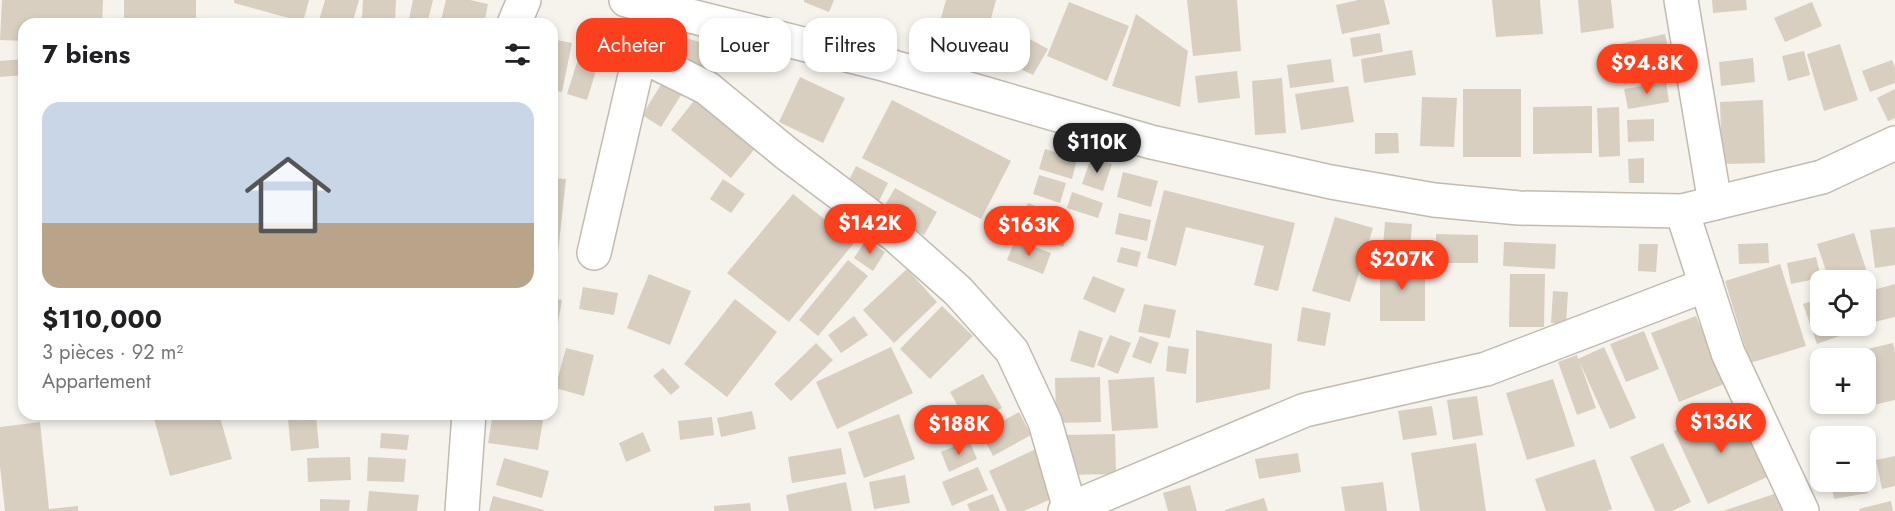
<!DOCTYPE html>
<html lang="fr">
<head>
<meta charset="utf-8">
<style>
	body { margin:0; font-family:Jost,sans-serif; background:#f2f2f2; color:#202124; height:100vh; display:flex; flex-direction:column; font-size:22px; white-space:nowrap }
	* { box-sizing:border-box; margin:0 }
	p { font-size:20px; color:#757577 }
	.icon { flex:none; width:33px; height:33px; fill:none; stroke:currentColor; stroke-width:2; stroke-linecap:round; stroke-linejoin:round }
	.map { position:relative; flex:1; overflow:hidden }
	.sheet { position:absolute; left:18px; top:18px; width:540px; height:402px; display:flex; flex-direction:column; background:#fff; border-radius:18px; box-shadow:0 3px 9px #0003 }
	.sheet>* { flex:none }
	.hud { position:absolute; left:576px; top:18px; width:570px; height:54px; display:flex; gap:12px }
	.tools { position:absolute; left:1810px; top:270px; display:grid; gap:12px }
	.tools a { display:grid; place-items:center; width:66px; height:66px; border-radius:12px; background:#fff; box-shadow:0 3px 9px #0003; font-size:30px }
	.price { position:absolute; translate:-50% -51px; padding:0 14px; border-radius:21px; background:#fc3f1d; color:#fff; font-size:20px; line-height:39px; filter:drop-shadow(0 2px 3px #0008) }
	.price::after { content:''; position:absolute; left:50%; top:36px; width:18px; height:14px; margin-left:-9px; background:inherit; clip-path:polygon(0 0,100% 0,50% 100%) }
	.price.active { background:#222; color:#fff }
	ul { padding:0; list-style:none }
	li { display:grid; align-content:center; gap:12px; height:318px; padding:0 24px }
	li+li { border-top:2px solid #e0e0e0 }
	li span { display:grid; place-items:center; height:186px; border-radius:18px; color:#555 }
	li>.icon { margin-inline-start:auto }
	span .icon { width:108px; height:108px; fill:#fffc; stroke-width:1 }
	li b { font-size:26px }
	h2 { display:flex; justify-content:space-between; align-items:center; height:72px; padding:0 24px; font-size:26px }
	.pill { padding:0 21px; border-radius:18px; background:#fff; box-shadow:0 3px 9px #0003; font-size:21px; line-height:54px }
	.pill.active { background:#fc3f1d; color:#fff }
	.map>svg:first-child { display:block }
	.building { fill:#d8cfc1 }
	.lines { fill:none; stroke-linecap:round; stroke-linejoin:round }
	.minor-casing { stroke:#c2bbae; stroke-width:36 }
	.minor { stroke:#fff; stroke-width:33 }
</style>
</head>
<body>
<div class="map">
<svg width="1895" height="511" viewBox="0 0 1895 511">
	<rect width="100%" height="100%" fill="#f6f3ec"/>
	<g class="building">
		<path d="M2,0H103L102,24H24V41L0,40Z"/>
		<rect x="124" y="0" width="72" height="24"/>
		<path d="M234,0H309L303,22L234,3Z"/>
		<path d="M325,0H359L352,24H318Z"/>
		<path d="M363,0H396L395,21L362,18Z"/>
		<path d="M413,0H433L427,24H408Z"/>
		<path d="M446,0H470L488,4L484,24H440Z"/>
		<path d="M804,0H834L829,12L804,2Z"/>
		<path d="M946,0H996L981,56L934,43Z"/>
		<path d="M1187,0H1237L1241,51L1193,56Z"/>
		<path d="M1358,0H1384L1390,24L1342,34L1336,5Z"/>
		<path d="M1492,0H1540L1543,34L1496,37Z"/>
		<path d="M1578,0H1611L1614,28L1581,33Z"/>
		<path d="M1712,0H1746L1747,10L1713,13Z"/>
		<path d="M1069,2L1129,26L1107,81L1047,56Z"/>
		<path d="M1812,2L1822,26L1785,42L1774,18Z"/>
		<path d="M1136,14L1188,51L1180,107L1112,86Z"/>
		<path d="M1380,33L1383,52L1353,57L1350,38Z"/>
		<path d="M1665,34L1674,72L1624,84L1615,45Z"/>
		<path d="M678,35L723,50L715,76L670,62Z"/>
		<path d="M1024,36L1048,49L1033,75L1010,64Z"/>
		<path d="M552,39L572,43L562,92L552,90Z"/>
		<path d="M1840,44L1858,100L1824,111L1807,54Z"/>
		<path d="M1412,50L1416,75L1364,83L1361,59Z"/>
		<path d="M1804,51L1810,75L1788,81L1782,56Z"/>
		<path d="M579,56L599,61L587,100L567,94Z"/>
		<path d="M1753,58L1755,82L1721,86L1719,62Z"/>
		<path d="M24,59V75L0,77V61Z"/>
		<path d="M1331,59L1334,82L1290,88L1287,65Z"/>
		<path d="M1892,60L1895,68V83L1870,92L1862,71Z"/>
		<path d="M1237,71L1240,98L1198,103L1195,76Z"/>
		<path d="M800,77L845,98L823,143L779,122Z"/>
		<path d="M1282,78L1286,133L1255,135L1252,81Z"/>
		<path d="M664,80L683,92L661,127L642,115Z"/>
		<path d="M1666,82L1669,102L1628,109L1624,89Z"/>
		<path d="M1348,86L1354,122L1301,130L1295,94Z"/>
		<rect x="1463" y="89" width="58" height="68"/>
		<path d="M1895,89V118L1888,121L1877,98Z"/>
		<path d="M1422,97L1457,98L1454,147L1420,146Z"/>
		<path d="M696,98L757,146L731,178L671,130Z"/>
		<path d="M892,100L1011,161L981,219L862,158Z"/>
		<path d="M1763,100L1765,163L1722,164L1720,102Z"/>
		<path d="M1592,106V153L1533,154V107Z"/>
		<path d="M1619,107L1620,156L1599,157L1597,108Z"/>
		<path d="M1654,119V141L1628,142L1627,120Z"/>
		<path d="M1375,133H1398L1399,153L1375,154Z"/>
		<path d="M1045,149L1077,159L1072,179L1039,169Z"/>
		<path d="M1091,158L1112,164L1103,191L1082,184Z"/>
		<path d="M1644,158V183H1629L1628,159Z"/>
		<path d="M856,166L888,183L878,203L846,186Z"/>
		<path d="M1123,172L1158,181L1151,207L1117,197Z"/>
		<path d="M1039,175L1066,183L1060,203L1033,194Z"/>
		<path d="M552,178L566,179L556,271L552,270Z"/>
		<path d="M723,179L745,194L731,213L710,199Z"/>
		<path d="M895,188L937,212L924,235L881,212Z"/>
		<path d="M1164,190L1295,223L1278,291L1254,285L1264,246L1186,227L1176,266L1147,258Z"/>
		<path d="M1072,192L1103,203L1098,218L1067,208Z"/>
		<path d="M793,194L854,243L789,322L727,273Z"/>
		<path d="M1028,203L1074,222L1063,247L1018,229Z"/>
		<path d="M1119,213L1151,220L1147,241L1115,234Z"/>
		<path d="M1335,217L1373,228L1350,302L1312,291Z"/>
		<path d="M1385,222L1412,224L1410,249L1383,247Z"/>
		<path d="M1895,227V265L1875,268L1870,230Z"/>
		<path d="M1854,233L1867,272L1841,280H1829L1817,244Z"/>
		<path d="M1436,234L1478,235V263H1436Z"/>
		<path d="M866,240L885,252L873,271L854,258Z"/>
		<path d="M1015,240L1051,253L1043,274L1007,260Z"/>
		<path d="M1504,242L1556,244L1555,269L1503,266Z"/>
		<path d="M1768,243L1769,263L1739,264L1738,244Z"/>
		<path d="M1639,244H1658L1656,272L1638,271Z"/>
		<path d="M1121,247L1141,252L1137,267L1117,262Z"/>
		<path d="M1816,257L1821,278L1791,284L1787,263Z"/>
		<path d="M848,260L868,276L818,336L799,320Z"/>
		<rect x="1380" y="261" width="45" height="60"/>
		<path d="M1780,264L1806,346L1750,363L1725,281Z"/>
		<path d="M907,269L937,302L894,343L863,310Z"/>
		<path d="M649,274L691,291L670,345L627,328Z"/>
		<path d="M1510,274H1545L1544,327H1509Z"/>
		<path d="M1093,276L1125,289L1115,313L1083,299Z"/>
		<path d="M1895,284V317L1866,324V292Z"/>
		<path d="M583,287L618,293L614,315L579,309Z"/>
		<path d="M1553,291L1568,292L1566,324L1551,323Z"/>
		<path d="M552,298L562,300L553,351H552Z"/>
		<path d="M1821,298V326H1842L1845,334L1817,344L1803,304Z"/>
		<path d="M735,299L777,332L727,397L684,364Z"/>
		<path d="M1144,304L1176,310L1170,338L1138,332Z"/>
		<path d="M942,306L973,336L930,379L900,349Z"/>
		<path d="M1302,307L1331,313L1325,346L1297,341Z"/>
		<path d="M854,316L868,335L841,353L828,335Z"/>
		<path d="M1696,316L1724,384L1679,402L1651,333Z"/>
		<path d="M1079,330L1103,338L1094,368L1070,361Z"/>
		<path d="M1196,330L1272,344L1270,389L1196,403Z"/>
		<path d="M1644,331L1659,369L1626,382L1610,344Z"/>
		<path d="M1110,335L1131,343L1118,374L1097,365Z"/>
		<path d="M1140,336L1159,343L1151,364L1132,357Z"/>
		<path d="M816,343L833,360L791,401L774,384Z"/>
		<path d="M1893,343L1895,352V400L1848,411L1846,404H1866V358H1835L1834,357Z"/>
		<path d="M1168,346L1189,349L1186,374L1166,371Z"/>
		<path d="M891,347L913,393L837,429L816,382Z"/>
		<path d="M1604,347L1636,418L1610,429L1580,363L1596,408L1577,415L1558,362L1577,355L1578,359Z"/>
		<path d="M566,348L594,355L584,396L555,388Z"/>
		<path d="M663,368L680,387L671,395L653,376Z"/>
		<path d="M983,374L1002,408L969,426L950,392Z"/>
		<path d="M1100,377L1101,422L1056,423L1055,378Z"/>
		<path d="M1154,377L1158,428L1112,431L1108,380Z"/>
		<path d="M1553,379L1575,446L1527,460L1506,393Z"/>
		<path d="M1477,396L1483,435L1453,440L1447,400Z"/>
		<path d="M1733,404L1767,477L1708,504L1674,431Z"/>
		<path d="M1432,406L1437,435L1403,440L1398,411Z"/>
		<path d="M752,411L756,429L721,437L717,418Z"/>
		<path d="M1019,412L1031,435L993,456L981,433Z"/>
		<path d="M219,414L232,459L170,476L153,415Z"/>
		<path d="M493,414H544L538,450L488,443Z"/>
		<path d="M899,414L915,459L864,478L848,432Z"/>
		<path d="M316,416L319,448L291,451L288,419Z"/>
		<path d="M712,417L714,435L680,440L678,421Z"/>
		<path d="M40,422L49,509L78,506V511H5L0,466V427Z"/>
		<path d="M643,432L651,451L626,462L619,443Z"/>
		<path d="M381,433L409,435L407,450L380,448Z"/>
		<path d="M1115,434L1116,474L1065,475V435Z"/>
		<path d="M969,440L977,459L949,472L941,452Z"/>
		<path d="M1476,443L1486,511H1420L1411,453Z"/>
		<path d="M1663,443L1691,502L1672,511H1655L1630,457Z"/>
		<path d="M841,448L846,474L792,483L788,457Z"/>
		<path d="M1036,449L1058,496L1024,511H1007L989,471Z"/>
		<path d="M1298,453L1301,472L1259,479L1255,459Z"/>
		<path d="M1895,456V486L1882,489L1876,460Z"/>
		<path d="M350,457L351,480L308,482L307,458Z"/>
		<path d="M368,457L406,459L404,482L367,481Z"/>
		<path d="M504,458L549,471L542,498L496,485Z"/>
		<path d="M1595,459L1612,509L1607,511H1546L1535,479Z"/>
		<path d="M978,467L988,490L952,506L942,482Z"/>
		<path d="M905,475L910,503L874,509L869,482Z"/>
		<path d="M846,482L852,511H789L786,495Z"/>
		<path d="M1383,482L1387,511H1345L1341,487Z"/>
		<path d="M1831,482H1866L1868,493L1834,499Z"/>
		<path d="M1190,485L1197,511H1168L1163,493Z"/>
		<path d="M369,491L419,495L417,511H367Z"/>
		<path d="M1777,493L1783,511H1723Z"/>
		<path d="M993,494L1000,511H970L967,504Z"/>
		<path d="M493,496L544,510V511H489Z"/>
		<path d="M1264,498L1268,511H1225V510Z"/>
		<path d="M320,499L350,500L349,511H320Z"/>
		<path d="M1891,501L1893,511H1860L1859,509Z"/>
		<path d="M750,503L751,511H714V506Z"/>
	</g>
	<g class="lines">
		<defs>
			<g id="minor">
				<path d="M626,0L883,64L1151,142L1331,182L1434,200L1519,208L1682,211L1822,177L1895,143"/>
				<path d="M1681,0L1715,203"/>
				<path d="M514,24L524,0"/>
				<path d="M640,55L707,88L786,153L895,235L958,291L1012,351L1045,422L1070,509"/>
				<path d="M1682,211L1728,353L1802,511"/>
				<path d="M594,253L651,6"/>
				<path d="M462,511L469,414"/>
				<path d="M1065,511L1305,410L1486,369L1706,285"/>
			</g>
		</defs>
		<use href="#minor" class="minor-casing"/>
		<use href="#minor" class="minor"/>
	</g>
</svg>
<div class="tools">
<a><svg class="icon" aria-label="locate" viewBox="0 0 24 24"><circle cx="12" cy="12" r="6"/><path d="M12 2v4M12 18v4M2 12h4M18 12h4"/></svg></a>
<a>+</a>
<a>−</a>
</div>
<b class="price" style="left:1647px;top:95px">$94.8K</b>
<b class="price active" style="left:1097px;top:174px">$110K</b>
<b class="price" style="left:870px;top:255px">$142K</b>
<b class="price" style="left:1029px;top:257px">$163K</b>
<b class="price" style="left:1402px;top:291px">$207K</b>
<b class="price" style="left:1721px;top:454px">$136K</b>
<b class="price" style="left:959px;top:456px">$188K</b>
<div class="hud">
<a class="pill active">Acheter</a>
<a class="pill">Louer</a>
<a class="pill">Filtres</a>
<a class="pill">Nouveau</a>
</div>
<section class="sheet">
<h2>7 biens<svg class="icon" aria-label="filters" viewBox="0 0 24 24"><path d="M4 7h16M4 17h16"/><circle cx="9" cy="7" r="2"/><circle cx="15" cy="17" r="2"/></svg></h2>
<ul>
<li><span style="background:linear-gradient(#c9d6e8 65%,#b9a48a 0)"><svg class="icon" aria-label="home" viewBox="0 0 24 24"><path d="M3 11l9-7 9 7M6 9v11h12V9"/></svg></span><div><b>$110,000</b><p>3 pièces · 92 m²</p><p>Appartement</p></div></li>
</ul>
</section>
</div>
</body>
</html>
